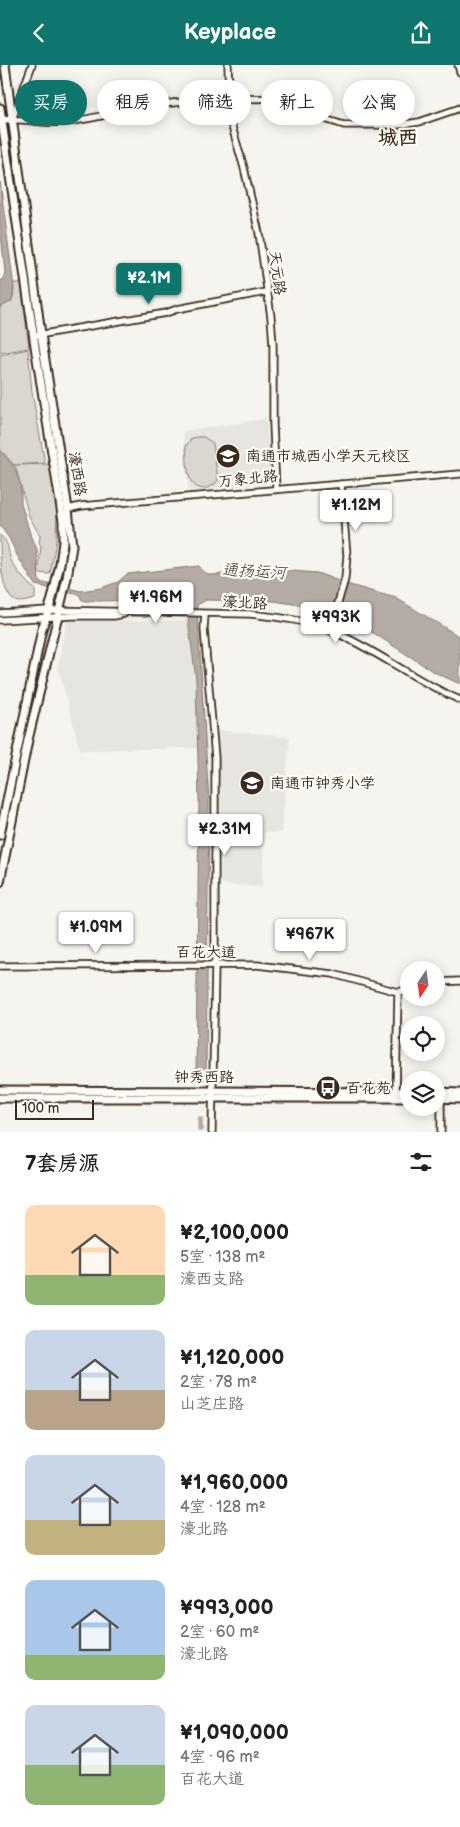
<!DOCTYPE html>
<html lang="zh">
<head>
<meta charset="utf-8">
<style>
	body { margin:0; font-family:"Balsamiq Sans","LXGW WenKai TC",sans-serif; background:#f2f2f2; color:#202124; height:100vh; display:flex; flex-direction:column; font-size:19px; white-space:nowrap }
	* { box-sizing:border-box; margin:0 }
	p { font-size:16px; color:#757577 }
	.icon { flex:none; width:28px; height:28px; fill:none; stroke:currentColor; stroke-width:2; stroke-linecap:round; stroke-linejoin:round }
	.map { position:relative; height:1067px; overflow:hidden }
	.sheet { display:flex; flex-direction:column; background:#fff; flex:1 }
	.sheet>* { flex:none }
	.top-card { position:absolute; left:15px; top:15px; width:430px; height:45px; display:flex; gap:10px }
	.needle { width:32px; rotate:193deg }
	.tools { position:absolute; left:400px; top:896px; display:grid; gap:10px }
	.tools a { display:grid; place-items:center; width:45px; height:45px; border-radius:50%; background:#fff; box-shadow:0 2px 12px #0003; font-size:25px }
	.scale { position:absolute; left:15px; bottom:12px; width:79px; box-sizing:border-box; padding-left:5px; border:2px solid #3b2a1e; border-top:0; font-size:14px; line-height:18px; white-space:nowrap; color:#3b2a1e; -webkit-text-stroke:4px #fdfcf7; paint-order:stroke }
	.price { position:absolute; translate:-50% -42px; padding:0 11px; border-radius:5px; background:#fff; color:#222; font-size:16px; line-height:32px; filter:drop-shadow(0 1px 2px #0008) }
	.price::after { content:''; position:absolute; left:50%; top:30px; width:15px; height:11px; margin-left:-8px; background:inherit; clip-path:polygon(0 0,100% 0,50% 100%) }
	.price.on { background:#0f766e; color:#fff }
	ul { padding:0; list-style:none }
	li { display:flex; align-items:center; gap:15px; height:125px; padding:0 25px }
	li span { display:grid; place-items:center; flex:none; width:140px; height:100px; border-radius:10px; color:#555 }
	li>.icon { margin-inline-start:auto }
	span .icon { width:60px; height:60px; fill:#fffc; stroke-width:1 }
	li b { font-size:21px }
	h2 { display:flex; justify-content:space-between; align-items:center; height:60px; padding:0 25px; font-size:21px }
	.chip { padding:0 18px; border-radius:22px; background:#fff; box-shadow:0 2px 12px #0003; font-size:18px; line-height:45px }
	.chip.on { background:#0f766e; color:#fff }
	header { display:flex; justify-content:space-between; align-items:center; height:65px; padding:0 25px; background:#0f766e; color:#fff; font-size:22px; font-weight:700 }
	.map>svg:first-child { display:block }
	.built { fill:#e7e5df }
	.green { fill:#dad6d0; stroke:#8a8077 }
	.water { fill:#b4aca4; stroke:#84786e }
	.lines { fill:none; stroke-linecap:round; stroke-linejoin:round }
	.canal { stroke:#b4aca4; stroke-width:5.5 }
	.minor-casing { stroke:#3b2a1e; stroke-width:9 }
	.major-casing { stroke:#3b2a1e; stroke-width:11 }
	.minor { stroke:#fdfcf7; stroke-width:5.5 }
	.major { stroke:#fdfcf7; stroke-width:7 }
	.labels { text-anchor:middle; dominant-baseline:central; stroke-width:4.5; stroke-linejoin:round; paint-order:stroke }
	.street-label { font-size:15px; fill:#3b2a1e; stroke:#fdfcf7 }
	.poi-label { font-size:15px; fill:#3b2a1e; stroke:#fdfcf7; text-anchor:start }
	.water-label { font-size:16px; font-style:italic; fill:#65584d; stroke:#fdfcf7 }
	.district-label { font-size:20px; font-weight:bold; fill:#3b2a1e; stroke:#fdfcf7 }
</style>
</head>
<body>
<header><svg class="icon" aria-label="back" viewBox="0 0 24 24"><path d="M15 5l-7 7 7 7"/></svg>Keyplace<svg class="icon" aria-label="share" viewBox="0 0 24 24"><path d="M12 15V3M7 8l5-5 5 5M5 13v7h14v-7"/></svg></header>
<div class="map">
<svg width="460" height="1067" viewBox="0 0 460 1067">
	<rect width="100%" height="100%" fill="#f5f4ee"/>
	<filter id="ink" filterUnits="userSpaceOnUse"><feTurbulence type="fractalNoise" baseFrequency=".02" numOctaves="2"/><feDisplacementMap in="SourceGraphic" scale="10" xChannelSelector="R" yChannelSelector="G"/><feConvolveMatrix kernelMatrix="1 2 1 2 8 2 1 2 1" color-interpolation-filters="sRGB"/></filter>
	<g filter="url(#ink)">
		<g class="built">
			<path d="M266,354L272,417L189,427L183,366Z"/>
			<path d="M190,555L204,683L80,685L58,602L66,556Z"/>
			<path d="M217,665L290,672L281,768L264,767L262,822L221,819Z"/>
		</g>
		<g class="green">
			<path d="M13,218H21L29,283L0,288V242C13,237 15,232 13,218Z"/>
			<path d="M28,284L32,327L45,398L14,400L0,384V290Z"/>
			<path d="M198,372H204L213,378L218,415L215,419L205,424C184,423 188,398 186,381L192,373Z"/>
			<path d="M50,399L57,442L56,477L50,509L38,508L41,482L39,478L40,471L29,451L15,400Z"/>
			<path d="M0,470C9,478 7,481 10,492C12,501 28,520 35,524V534C30,535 24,537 19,537C0,536 0,488 0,470Z"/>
		</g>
		<g class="water">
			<path d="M0,117L14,223L12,236L0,242V216L3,215L5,207L0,160Z"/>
			<path d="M0,386L13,400L18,412L21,422V438L31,472L37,484L39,517L81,526L101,523L118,517L127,509L199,501L205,507L210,510L280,505L317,508L353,521L396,533L460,572V619L434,607L350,553L331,545L274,536L206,535L197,540L209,737L206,1008L196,1009L199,736L196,614L186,539L182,535L85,536L81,534L80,530L35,520L17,490L9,473L0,461Z"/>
		</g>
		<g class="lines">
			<g class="canal">
				<path d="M202,1009V1014"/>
				<path d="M200,1064V1054"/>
			</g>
			<defs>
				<g id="minor">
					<path d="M228,0L230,55L244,103L259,168L271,252L273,280V360L276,423"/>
					<path d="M458,0L460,7"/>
					<path d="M13,52L32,0"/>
					<path d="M2,55C23,52 44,60 66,57C102,53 136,41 172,38C209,34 246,34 283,33L295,35L310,42L328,55L344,60H398L419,57L460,43"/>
					<path d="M38,270L166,248L177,244L266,227"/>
					<path d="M68,444L81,441L460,409"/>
					<path d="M0,548L48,545L250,549C277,552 306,555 332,566C377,585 415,616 460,635"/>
					<path d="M205,549L204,564L215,693V900L212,1067"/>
					<path d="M0,555L72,551H114L124,549"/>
					<path d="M330,565L345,514L347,490L341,419"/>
					<path d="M0,901L257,900L333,909L398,927L409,924"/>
					<path d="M436,917L460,916"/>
					<path d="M396,1030L398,927"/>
					<path d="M441,1067V1034"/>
				</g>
				<g id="major">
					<path d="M0,43L36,288L63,456V477L60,499L52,534L42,564L0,770"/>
					<path d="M0,817L28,675L67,513L72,481L68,444L41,269L5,0"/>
					<path d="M0,1025L409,1027"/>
					<path d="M436,1027L460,1028"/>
					<path d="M0,1033H409"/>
					<path d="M436,1033L460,1034"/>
				</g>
			</defs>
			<use href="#minor" class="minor-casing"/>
			<use href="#major" class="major-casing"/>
			<use href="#minor" class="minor"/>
			<use href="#major" class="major"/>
		</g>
	</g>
	<defs>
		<symbol id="school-disc" viewBox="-11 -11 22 22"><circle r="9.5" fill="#3b2a1e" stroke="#fdfcf7"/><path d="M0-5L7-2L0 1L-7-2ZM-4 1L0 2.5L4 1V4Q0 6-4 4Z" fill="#fff"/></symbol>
		<symbol id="bus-disc" viewBox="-11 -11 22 22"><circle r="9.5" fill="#3b2a1e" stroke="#fdfcf7"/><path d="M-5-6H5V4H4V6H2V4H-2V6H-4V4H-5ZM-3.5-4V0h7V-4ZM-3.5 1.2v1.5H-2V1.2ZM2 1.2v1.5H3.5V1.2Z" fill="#fff"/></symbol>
	</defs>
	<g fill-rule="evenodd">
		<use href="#school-disc" x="214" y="377" width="28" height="28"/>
		<use href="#school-disc" x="238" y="704" width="28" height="28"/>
		<use href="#bus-disc" x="314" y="1009" width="28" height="28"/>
	</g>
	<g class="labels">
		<g class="street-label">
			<text transform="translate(277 208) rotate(82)">天元路</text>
			<text transform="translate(77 409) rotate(81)">濠西路</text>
			<text transform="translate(248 414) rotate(-6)">万象北路</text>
			<text transform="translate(245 538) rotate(3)">濠北路</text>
			<text x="206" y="887">百花大道</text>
			<text x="204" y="1012">钟秀西路</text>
		</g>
		<g class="poi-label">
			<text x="246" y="391">南通市城西小学天元校区</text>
			<text x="270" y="718">南通市钟秀小学</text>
			<text x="346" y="1023">百花苑</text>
		</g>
		<g class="water-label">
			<text transform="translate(254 507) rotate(3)">通扬运河</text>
		</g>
		<g class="district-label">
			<text x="398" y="73">城西</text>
		</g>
	</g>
</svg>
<div class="tools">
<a><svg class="needle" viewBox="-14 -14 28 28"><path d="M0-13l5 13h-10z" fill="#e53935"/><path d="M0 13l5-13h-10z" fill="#757577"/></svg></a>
<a><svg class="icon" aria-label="locate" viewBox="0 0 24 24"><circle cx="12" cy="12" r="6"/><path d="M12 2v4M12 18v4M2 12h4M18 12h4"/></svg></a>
<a><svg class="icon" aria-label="layers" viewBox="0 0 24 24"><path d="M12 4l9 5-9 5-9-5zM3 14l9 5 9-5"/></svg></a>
</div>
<div class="scale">100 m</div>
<b class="price on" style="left:149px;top:240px">¥2.1M</b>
<b class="price" style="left:356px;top:467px">¥1.12M</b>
<b class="price" style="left:156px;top:559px">¥1.96M</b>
<b class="price" style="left:336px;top:579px">¥993K</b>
<b class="price" style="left:225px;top:791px">¥2.31M</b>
<b class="price" style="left:96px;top:889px">¥1.09M</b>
<b class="price" style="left:310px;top:896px">¥967K</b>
<div class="top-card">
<a class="chip on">买房</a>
<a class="chip">租房</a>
<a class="chip">筛选</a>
<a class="chip">新上</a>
<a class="chip">公寓</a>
</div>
</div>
<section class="sheet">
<h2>7套房源<svg class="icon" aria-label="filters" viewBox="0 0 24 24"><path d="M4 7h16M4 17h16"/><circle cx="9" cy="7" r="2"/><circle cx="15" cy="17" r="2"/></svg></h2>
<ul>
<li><span style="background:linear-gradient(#ffd9b3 70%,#8fb573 0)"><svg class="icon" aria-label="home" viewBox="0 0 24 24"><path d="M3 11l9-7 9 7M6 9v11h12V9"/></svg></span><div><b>¥2,100,000</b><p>5室 · 138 m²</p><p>濠西支路</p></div></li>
<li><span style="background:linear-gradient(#c9d6e8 60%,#b9a48a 0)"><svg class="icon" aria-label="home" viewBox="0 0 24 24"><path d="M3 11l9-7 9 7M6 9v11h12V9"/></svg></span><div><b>¥1,120,000</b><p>2室 · 78 m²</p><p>山芝庄路</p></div></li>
<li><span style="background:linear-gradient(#c9d6e8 65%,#c2b280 0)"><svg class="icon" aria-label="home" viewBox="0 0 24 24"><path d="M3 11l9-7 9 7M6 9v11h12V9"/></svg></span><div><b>¥1,960,000</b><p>4室 · 128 m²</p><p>濠北路</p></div></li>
<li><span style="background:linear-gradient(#a9c7e8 75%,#8fb573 0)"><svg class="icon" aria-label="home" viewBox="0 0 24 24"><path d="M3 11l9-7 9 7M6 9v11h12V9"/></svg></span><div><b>¥993,000</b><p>2室 · 60 m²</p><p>濠北路</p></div></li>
<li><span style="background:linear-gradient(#c9d6e8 60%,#8fb573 0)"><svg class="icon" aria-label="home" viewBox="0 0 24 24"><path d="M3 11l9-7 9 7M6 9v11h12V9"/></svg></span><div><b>¥1,090,000</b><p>4室 · 96 m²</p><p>百花大道</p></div></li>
</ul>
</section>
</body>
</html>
